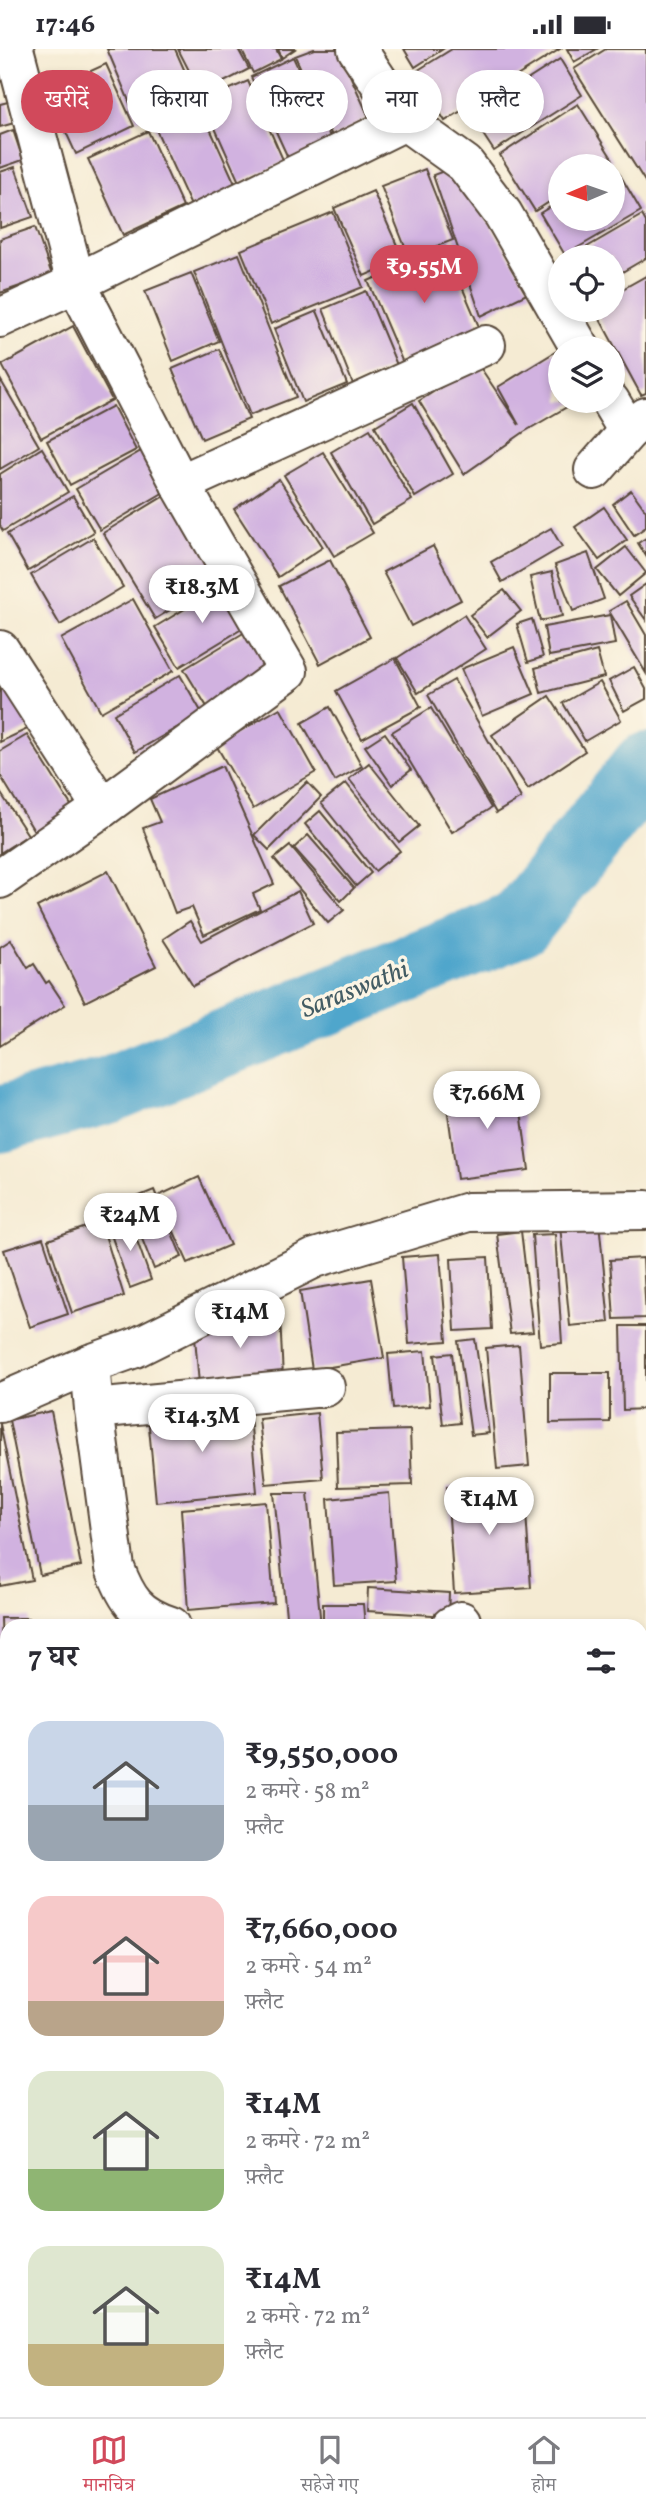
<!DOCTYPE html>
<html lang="hi">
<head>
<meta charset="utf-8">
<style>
	body { margin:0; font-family:Vollkorn,"Noto Serif Devanagari",serif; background:#f2f2f3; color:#2b2b33; height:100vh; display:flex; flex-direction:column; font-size:26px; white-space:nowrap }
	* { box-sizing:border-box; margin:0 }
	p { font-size:23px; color:#7c7c81 }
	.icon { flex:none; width:38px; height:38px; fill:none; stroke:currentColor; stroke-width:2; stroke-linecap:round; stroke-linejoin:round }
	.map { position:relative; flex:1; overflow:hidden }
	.side { position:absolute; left:0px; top:1570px; width:648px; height:800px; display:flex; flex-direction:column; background:#fff; border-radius:21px 21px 0 0; box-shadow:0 4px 10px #0003 }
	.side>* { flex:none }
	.hud { position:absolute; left:21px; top:21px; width:606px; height:63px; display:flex; gap:14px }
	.needle { width:46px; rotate:268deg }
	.fabs { position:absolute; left:548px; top:105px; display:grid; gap:14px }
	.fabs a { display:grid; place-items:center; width:77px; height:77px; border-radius:50%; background:#fff; box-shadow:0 4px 10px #0003; font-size:35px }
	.price { position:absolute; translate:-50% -60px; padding:0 16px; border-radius:24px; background:#fff; color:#222; font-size:23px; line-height:46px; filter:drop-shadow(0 2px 4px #0008) }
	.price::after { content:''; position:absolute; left:50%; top:42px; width:21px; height:16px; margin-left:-10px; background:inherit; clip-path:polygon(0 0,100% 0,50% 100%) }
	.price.selected { background:#d1495b; color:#fff }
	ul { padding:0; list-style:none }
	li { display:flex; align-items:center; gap:21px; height:175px; padding:0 28px }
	li span { display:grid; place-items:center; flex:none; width:196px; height:140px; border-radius:21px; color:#555 }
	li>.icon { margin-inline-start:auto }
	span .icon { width:84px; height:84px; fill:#fffc; stroke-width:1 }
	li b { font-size:30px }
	h2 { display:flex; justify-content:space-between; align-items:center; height:84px; padding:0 28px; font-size:30px }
	.chip { padding:0 24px; border-radius:32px; background:#fff; box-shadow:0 4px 10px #0003; font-size:24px; line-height:63px }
	.chip.selected { background:#d1495b; color:#fff }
	.status { display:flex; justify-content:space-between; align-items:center; height:49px; padding:0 35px; background:#fff; direction:ltr }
	.status svg { height:19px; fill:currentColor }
	.menu { display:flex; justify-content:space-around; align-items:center; height:98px; border-top:2px solid #e1e1e2; background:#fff; font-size:19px; color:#7c7c81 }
	.menu a { display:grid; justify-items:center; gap:4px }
	.menu .selected { color:#d1495b }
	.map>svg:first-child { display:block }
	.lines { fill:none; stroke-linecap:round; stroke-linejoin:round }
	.river { stroke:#4fa6cc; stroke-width:68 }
	.building { fill:#d1b2e0 }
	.minor-casing { stroke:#574739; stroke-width:42 }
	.major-casing { stroke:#574739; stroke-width:42 }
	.minor { stroke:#fff; stroke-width:38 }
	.major { stroke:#fff; stroke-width:38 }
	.labels { text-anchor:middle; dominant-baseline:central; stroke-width:7; stroke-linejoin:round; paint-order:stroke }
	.water-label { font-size:26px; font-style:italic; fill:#435c64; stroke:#fcf5e5 }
</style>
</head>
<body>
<div class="status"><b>17:46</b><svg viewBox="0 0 49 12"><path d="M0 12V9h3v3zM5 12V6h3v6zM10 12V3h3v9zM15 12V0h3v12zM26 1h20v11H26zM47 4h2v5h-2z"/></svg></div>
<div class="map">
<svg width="646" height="2368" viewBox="0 0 646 2368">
	<rect width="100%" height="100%" fill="#fcf5e5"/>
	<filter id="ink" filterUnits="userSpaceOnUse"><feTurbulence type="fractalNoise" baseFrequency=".0143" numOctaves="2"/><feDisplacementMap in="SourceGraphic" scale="14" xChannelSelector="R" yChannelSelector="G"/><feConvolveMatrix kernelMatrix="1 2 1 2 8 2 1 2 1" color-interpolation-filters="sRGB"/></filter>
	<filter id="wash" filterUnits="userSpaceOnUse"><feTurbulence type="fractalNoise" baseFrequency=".00686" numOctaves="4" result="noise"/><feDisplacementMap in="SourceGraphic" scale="28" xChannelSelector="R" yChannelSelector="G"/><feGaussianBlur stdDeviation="1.57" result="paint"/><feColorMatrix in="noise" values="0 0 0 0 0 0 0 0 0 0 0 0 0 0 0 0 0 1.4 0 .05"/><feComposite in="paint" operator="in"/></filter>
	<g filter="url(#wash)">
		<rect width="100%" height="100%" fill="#f5ebd3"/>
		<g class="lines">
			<path class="river" d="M0,1070L109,1041L520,874L646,717"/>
		</g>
		<g id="blocks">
			<g class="building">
				<path d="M107,0H175L195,45L137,71Z"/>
				<path d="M178,0H238L249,20L201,45Z"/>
				<path d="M241,0H276L281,10L253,24Z"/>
				<path d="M278,0H295L282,9Z"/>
				<path d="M314,0H338L369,68L333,89L295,7Z"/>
				<path d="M404,0H443L415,18Z"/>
				<path d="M452,0H560L445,72L415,23Z"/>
				<path d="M567,0H597L574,13Z"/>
				<path d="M606,0H646V134L574,20Z"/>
				<path d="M293,8L332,92L289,111L251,28Z"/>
				<path d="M560,10L582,46L494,102L471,67Z"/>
				<path d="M106,15L134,77L76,105L47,42Z"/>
				<path d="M248,32L284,113L239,133L203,52Z"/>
				<path d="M197,51L237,139L192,159L152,72Z"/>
				<path d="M8,53L14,74L0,78V55Z"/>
				<path d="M578,55L613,111L604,117H560V146L535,162L500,106Z"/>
				<path d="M13,81L23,111L0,119V86Z"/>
				<path d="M148,82L183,158L123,186L88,110Z"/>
				<path d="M15,118L33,168L0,179V123Z"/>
				<path d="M455,118L531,243L481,267L433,126Z"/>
				<path d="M616,119L641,162L565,206L540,164L560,152V170H612V121Z"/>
				<path d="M425,120L453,191L409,208L381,137Z"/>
				<path d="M373,142L403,210L364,227L334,159Z"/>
				<path d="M333,163L363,238L271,275L241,201Z"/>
				<path d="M642,166L646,173V209L612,229V208H570Z"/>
				<path d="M35,178L52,226L0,244V190Z"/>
				<path d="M445,198L480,280L403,314L368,232Z"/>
				<path d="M239,205L296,348L250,366L194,223Z"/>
				<path d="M191,224L219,292L173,312L145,242Z"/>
				<path d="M646,227V344L641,346L595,261H612V246Z"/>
				<path d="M366,242L397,316L353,335L323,260Z"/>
				<path d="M317,262L347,335L303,353L274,280Z"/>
				<path d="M73,277L112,351L41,389L2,316Z"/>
				<path d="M219,300L249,370L202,390L172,320Z"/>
				<path d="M560,300V352H577L524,383L464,425L419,352L478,315L519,376L498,338Z"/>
				<path d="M0,330L39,397L0,420Z"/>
				<path d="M413,354L453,425L415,448L375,377Z"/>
				<path d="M113,357L136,401L70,436L47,392Z"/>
				<path d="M370,380L412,451L372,475L331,403Z"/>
				<path d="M148,398L171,439L100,481L76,440Z"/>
				<path d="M42,399L68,443L3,482L0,477V425Z"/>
				<path d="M323,403L373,484L334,507L284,426Z"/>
				<path d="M279,430L323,498L278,528L234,460Z"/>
				<path d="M631,441L646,462V478L634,486L613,455Z"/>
				<path d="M171,443L222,529L155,570L103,484Z"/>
				<path d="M73,447L94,483L28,522L7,485Z"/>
				<path d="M604,458L627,491L599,511L575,478Z"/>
				<path d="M551,479L562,498L502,533L491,513Z"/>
				<path d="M93,489L123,538L60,576L31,526Z"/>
				<path d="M646,489V507L638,494Z"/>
				<path d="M433,497L461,551L411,577L383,523Z"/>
				<path d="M626,498L646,524L618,547L597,521Z"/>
				<path d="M588,504L604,550L573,562L555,516Z"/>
				<path d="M330,511L370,588L320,615L279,537Z"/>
				<path d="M552,523L562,567L540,572L530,528Z"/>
				<path d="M226,535L250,575L179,618L155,578Z"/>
				<path d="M646,535V571L629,547Z"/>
				<path d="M504,541L521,562L487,588L470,566Z"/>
				<path d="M133,550L173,622L101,663L61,590Z"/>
				<path d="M626,552L646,586V624L609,562Z"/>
				<path d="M464,566L486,600L418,644L397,609Z"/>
				<path d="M610,566L615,595L549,607L544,578Z"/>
				<path d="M532,570L543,608L528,613L517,575Z"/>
				<path d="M250,580L275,620L209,661L184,620Z"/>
				<path d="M514,598L534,645L482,667L461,620Z"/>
				<path d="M597,602L604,628L541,644L535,619Z"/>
				<path d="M395,609L421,658L362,690L336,642Z"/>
				<path d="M0,612L36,676L0,693Z"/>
				<path d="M634,618L646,640V650L624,662L609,632Z"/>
				<path d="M180,626L202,664L135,703L114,665Z"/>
				<path d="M454,631L521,749L496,764L428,646Z"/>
				<path d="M600,633L621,671L585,692L563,654Z"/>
				<path d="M549,647L585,702L528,740L492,686Z"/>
				<path d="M330,658L362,717L335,732L302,674Z"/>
				<path d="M280,659L316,723L253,760L216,696Z"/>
				<path d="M431,659L491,759L452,783L392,683Z"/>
				<path d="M385,684L411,721L392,736L365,697Z"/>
				<path d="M27,686L74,761L36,785L0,726V702Z"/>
				<path d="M369,714L419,777L399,793L349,730Z"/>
				<path d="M222,717L274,835L253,845L260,860L204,886L192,858L175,864L143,779L160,773L150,750Z"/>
				<path d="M307,733L321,748L269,801L254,786Z"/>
				<path d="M346,734L400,802L375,822L321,754Z"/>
				<path d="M0,743L28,786L0,804Z"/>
				<path d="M320,762L371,824L356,837L305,775Z"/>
				<path d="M308,786L354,839L341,852L294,799Z"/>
				<path d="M290,797L344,861L328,874L274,810Z"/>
				<path d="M108,822L156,917L85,953L37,858Z"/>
				<path d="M298,842L313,874L193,937L163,890L190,872L202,892Z"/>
				<path d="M11,891L28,919L34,915L46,934L49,932L65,956L0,997V898Z"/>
				<path d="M517,1033L529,1121L457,1130L445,1043Z"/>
				<path d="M199,1128L230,1196L188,1214L158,1147Z"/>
				<path d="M154,1141L182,1208L154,1220L127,1152Z"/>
				<path d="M129,1169L151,1231L130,1239L108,1177Z"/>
				<path d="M101,1173L124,1247L72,1264L48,1191Z"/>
				<path d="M599,1173L609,1273L570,1277L560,1176Z"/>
				<path d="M521,1182L533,1283L510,1285L497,1185Z"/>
				<path d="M555,1185L562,1294L540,1296L532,1186Z"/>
				<path d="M43,1189L68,1265L30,1278L4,1201Z"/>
				<path d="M440,1205L447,1292L409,1295L402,1208Z"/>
				<path d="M488,1208L492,1280L455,1282L451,1210Z"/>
				<path d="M643,1209L646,1269L614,1270L610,1211Z"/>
				<path d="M371,1230L384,1309L312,1321L300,1242Z"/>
				<path d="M280,1265L283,1330L199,1335L194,1276Z"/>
				<path d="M621,1277H646V1360L623,1361Z"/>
				<path d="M475,1290L489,1384L471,1386L458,1292Z"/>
				<path d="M519,1296L529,1417L497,1420L486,1299Z"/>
				<path d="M425,1302L430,1357L393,1360L388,1305Z"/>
				<path d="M452,1304L460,1374L443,1376L435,1306Z"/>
				<path d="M550,1324H610V1373L550,1374Z"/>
				<path d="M249,1357L257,1443L156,1453L148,1367Z"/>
				<path d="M51,1362L81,1517L40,1526L9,1371Z"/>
				<path d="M317,1364L323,1430L266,1435L259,1370Z"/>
				<path d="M0,1375L32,1531L0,1537Z"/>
				<path d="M410,1381L412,1436L338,1438L336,1383Z"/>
				<path d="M524,1433L531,1539L454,1544L447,1438Z"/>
				<path d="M274,1444H308L321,1577H287Z"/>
				<path d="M389,1444L396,1532L334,1536L328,1450Z"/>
				<path d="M266,1453L274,1554L188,1561L181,1460Z"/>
				<path d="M368,1539L449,1544L448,1567L367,1562Z"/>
				<path d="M323,1555H363L365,1577H323Z"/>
				<path d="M1,1569H29V1577H7V1710H5Z"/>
				<path d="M640,1598L646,1599V1615L640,1614Z"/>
				<path d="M0,1986L7,1992V2027L0,2036Z"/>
				<path d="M640,2122H646V2184L640,2183Z"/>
				<path d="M7,2125V2193L0,2189V2135Z"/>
				<path d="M0,2202L7,2206V2234L0,2247Z"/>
				<path d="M0,2337L7,2347V2362H14L15,2368H0Z"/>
				<rect x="78" y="2362" width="21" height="6"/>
				<rect x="105" y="2362" width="63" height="6"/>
				<path d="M292,2362H366L370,2368H297Z"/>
			</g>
		</g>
	</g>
	<g filter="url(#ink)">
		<use href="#blocks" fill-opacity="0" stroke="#574739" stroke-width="2"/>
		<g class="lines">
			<defs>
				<g id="minor">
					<path d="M357,0L405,72L465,115L503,165L580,299"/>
					<path d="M0,269L76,234L405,72"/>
					<path d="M610,352L628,382"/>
					<path d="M594,421L628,382L646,368"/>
					<path d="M180,435L486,296"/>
					<path d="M0,601L102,759"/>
					<path d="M0,830L102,759L288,622L180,435L76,234L14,0"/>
					<path d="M90,1315L94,1360L115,1519C127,1551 137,1566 171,1577"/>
					<path d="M0,1354L90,1315L135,1299L315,1209L468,1163L646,1161"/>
					<path d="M94,1360L325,1338"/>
					<path d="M451,1577L461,1572"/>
					<path d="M640,1853L646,1854"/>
					<path d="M640,2201L646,2202"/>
					<path d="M196,2362V2368"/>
				</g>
				<g id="major">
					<path d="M0,1912L7,1917"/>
					<path d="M0,1964L7,1969"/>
					<path d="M378,2362L382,2368"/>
					<path d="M461,2362L465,2368"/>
				</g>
			</defs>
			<use href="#minor" class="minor-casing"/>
			<use href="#major" class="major-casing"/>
			<use href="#minor" class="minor"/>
			<use href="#major" class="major"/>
		</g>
	</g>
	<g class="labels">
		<g class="water-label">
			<text transform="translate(355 941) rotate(-22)">Saraswathi</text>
		</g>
	</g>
</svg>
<div class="fabs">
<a><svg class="needle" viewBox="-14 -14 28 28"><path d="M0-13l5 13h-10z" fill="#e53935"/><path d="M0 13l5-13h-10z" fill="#7c7c81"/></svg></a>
<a><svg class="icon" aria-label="locate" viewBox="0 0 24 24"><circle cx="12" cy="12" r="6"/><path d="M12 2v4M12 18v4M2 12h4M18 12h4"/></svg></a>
<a><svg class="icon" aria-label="layers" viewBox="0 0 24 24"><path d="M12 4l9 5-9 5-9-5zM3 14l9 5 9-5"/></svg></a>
</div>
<b class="price selected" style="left:424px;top:256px">₹9.55M</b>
<b class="price" style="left:202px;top:576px">₹18.3M</b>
<b class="price" style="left:487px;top:1082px">₹7.66M</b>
<b class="price" style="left:130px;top:1204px">₹24M</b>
<b class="price" style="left:240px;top:1301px">₹14M</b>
<b class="price" style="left:202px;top:1405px">₹14.3M</b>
<b class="price" style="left:489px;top:1488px">₹14M</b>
<div class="hud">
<a class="chip selected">खरीदें</a>
<a class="chip">किराया</a>
<a class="chip">फ़िल्टर</a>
<a class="chip">नया</a>
<a class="chip">फ़्लैट</a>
</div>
<section class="side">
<h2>7 घर<svg class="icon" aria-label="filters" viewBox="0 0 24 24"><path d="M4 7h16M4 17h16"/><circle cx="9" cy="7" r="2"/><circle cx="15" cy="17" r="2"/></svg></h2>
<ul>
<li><span style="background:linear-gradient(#c9d6e8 60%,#9aa5b1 0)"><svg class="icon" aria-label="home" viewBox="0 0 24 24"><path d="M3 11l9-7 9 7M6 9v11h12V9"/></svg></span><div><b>₹9,550,000</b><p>2 कमरे · 58 m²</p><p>फ़्लैट</p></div></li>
<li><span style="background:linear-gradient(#f6c9c9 75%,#b9a48a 0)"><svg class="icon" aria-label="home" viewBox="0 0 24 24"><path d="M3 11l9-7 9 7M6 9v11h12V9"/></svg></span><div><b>₹7,660,000</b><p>2 कमरे · 54 m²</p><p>फ़्लैट</p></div></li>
<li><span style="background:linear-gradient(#dfe7d0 70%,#8fb573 0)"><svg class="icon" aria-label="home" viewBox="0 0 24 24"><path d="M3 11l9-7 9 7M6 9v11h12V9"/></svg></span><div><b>₹14M</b><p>2 कमरे · 72 m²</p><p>फ़्लैट</p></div></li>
<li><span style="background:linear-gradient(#dfe7d0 70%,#c2b280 0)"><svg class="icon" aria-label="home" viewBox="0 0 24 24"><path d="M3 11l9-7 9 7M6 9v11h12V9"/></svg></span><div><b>₹14M</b><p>2 कमरे · 72 m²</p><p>फ़्लैट</p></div></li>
</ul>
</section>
</div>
<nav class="menu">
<a class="selected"><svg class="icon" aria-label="map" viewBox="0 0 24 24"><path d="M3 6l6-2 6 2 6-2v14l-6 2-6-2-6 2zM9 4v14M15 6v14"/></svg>मानचित्र</a>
<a><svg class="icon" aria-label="saved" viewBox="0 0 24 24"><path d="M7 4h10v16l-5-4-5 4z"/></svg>सहेजे गए</a>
<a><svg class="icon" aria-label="home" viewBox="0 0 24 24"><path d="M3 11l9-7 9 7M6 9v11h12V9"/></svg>होम</a>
</nav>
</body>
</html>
